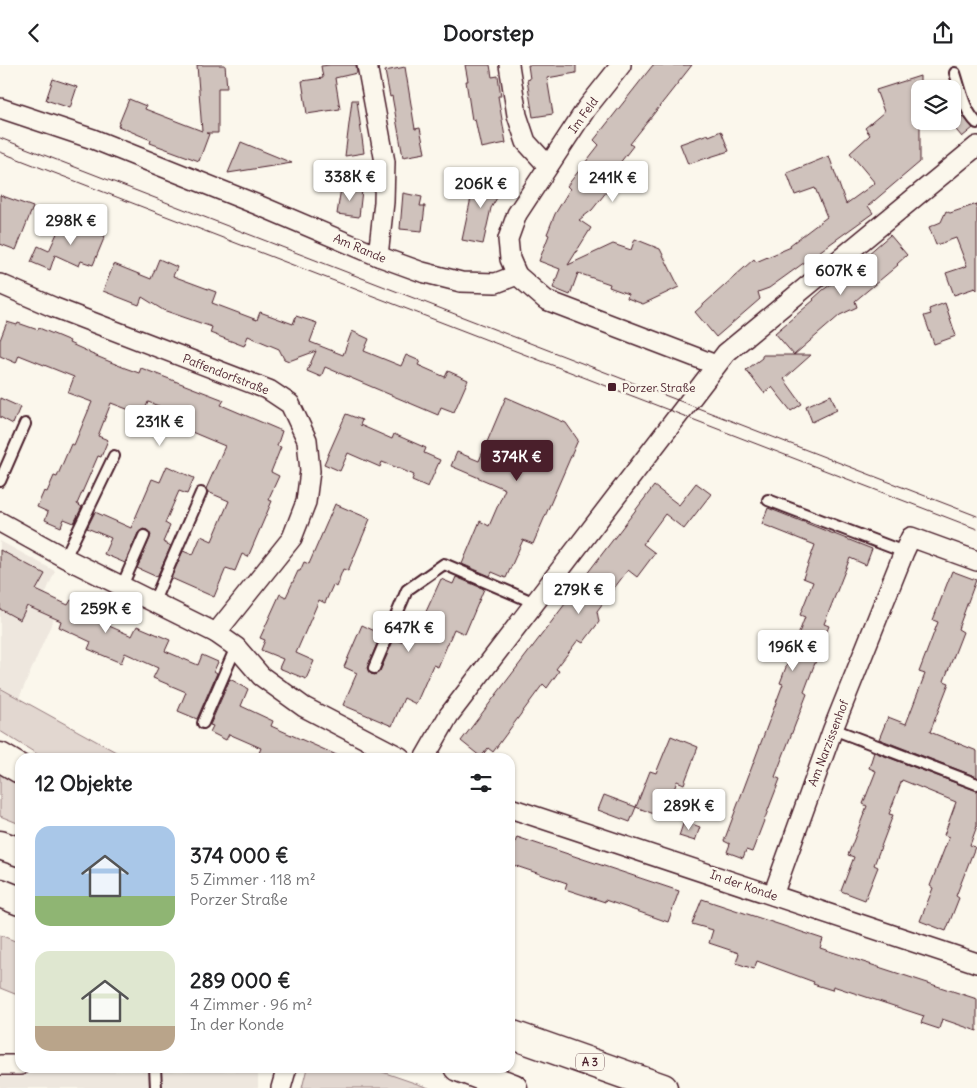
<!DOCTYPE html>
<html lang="de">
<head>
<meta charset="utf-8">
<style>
	body { margin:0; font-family:Delius,sans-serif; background:#f6f6f6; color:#202124; height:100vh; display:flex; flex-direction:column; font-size:19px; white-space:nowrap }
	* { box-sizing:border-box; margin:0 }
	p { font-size:16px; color:#757577 }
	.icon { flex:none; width:28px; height:28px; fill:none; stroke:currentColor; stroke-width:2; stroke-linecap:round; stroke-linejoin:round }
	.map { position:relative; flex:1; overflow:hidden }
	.details { position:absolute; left:15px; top:688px; width:500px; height:320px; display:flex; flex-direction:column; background:#fff; border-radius:15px; box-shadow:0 1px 4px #0004 }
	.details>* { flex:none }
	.controls { position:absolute; left:911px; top:15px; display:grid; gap:10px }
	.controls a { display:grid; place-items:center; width:50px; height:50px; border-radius:10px; background:#fff; box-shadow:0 1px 4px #0004; font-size:25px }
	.price { position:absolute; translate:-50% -42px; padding:0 11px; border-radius:5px; background:#fff; color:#222; font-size:16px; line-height:32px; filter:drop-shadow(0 1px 2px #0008) }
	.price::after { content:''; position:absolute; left:50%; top:30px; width:15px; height:11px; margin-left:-8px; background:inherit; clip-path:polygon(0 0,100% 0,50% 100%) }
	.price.selected { background:#4a1f2b; color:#fff }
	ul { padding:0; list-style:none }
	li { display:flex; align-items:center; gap:15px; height:125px; padding:0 20px }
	li span { display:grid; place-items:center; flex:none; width:140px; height:100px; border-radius:15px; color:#555 }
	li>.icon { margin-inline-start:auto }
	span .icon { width:60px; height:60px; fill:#fffc; stroke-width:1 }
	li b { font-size:21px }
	h2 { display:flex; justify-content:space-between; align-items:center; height:60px; padding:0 20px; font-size:21px }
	header { display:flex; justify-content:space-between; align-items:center; height:65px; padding:0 20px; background:#fff; font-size:22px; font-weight:700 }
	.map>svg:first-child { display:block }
	.built { fill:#eee7de }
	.green { fill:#e2d7d0; stroke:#967b7e }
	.building { fill:#cfc2bc; stroke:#4a1f2b }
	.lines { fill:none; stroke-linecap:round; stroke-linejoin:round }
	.service-casing { stroke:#4a1f2b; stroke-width:14 }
	.minor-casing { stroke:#4a1f2b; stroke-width:22 }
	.motorway-casing { stroke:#4a1f2b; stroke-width:31 }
	.service { stroke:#fbf7ec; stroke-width:10 }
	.minor { stroke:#fbf7ec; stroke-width:19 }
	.motorway { stroke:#fbf7ec; stroke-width:28 }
	.tram { stroke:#4a1f2b; stroke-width:1 }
	.poi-dot { fill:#4a1f2b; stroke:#fbf7ec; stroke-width:2 }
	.labels { text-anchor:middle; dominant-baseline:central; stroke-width:5; stroke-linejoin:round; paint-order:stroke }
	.shield { fill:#fbf7ec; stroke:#7f6065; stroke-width:1 }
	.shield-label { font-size:11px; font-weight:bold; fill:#4a1f2b }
	.street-label { font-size:12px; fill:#4a1f2b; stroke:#fbf7ec }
	.poi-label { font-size:12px; fill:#4a1f2b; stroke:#fbf7ec; text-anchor:start }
</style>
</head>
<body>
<header><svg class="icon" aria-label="back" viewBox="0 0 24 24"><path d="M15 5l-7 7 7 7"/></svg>Doorstep<svg class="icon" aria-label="share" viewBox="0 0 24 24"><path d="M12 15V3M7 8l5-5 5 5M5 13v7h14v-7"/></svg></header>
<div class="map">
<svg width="977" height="1023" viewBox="0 0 977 1023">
	<rect width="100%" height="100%" fill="#fbf7ec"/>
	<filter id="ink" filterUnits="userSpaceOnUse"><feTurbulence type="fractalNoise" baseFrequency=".02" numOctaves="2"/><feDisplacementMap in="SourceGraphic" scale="10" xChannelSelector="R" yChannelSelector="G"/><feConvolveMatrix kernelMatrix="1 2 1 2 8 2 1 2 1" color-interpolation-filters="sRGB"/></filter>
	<g filter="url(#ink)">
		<g class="built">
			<path d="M0,476L55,506L38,546L54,553L19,633L0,622Z"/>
			<path d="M258,1006V1023H0V1007Z"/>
		</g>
		<g class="green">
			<path d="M0,623L9,628L125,692H42L0,666Z"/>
			<path d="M0,706L20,719V759L0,751Z"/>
			<path d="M0,870L20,878V931L0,923Z"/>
			<path d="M307,1003H371L429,1023H302Z"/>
		</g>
		<g class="building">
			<path d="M197,0H225L227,23H218V68H206L209,69L199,96L150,78L151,75L118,61L129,34L146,41L145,44L202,66Z"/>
			<path d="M330,0H356L357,8L335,13L340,44L307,49L302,16L323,13L321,1Z"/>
			<path d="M465,0H490L492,12L498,11L501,31H498L506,78L481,83L475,54L472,55L466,16H468Z"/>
			<path d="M528,0H576V8L547,13L553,49L533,52L527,15L530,14Z"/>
			<path d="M653,0H692L630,79L633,81L619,99L623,106L592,145L579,155L591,163L568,200L613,179L631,185L635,174L660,184L679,222L643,239L627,233L628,229L609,222L610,219L578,208L570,230L553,223L560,204L539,196L549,170L547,169L555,149L570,124L567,121L599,80L594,75Z"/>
			<path d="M405,2L415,64L420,63L425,88L403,92L392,31L390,32L385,6Z"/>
			<path d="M920,11V97L868,141L873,148L769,223L758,227L760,234L716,272L695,247L754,194L756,197L791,182L790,180L827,152L815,123L795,130L787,108L829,91L846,139L875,118L850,88L870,70L865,63L884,47L876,25Z"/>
			<path d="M53,14L77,22L70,43L46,35Z"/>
			<path d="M352,35H357L364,88L345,91Z"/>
			<path d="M963,51L973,63L962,72L952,60Z"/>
			<path d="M721,66L729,86L688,99L680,79L708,69L709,71Z"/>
			<path d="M241,77L292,98L228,108Z"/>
			<path d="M484,109L504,121L491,143L483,179L462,175L472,128Z"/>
			<path d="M341,123L362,125L359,152L337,149Z"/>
			<path d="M403,128L422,132L420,141H425L422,166L400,164Z"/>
			<path d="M0,130L33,142L16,185L0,179Z"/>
			<path d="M977,139V225L975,223L954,230L946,208L967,201L956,173L936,180L929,162L941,157L946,146L950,148Z"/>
			<path d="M63,155L105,171L93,200L81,196L79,201L55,190L50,205L31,197L38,181L49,186Z"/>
			<path d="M890,170L907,190L897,199L898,200L855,236L857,242L840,250L794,290L775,268L814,235L813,234L823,225L845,209Z"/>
			<path d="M159,194L177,202L173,211L216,227L212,238L257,255L260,247L293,259L296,251L317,258L310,277L343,290L352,266L369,274L364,286L401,301L406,290L420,296L418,300L445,312L448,306L468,315L454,347L441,342L438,350L325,302L321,312L307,306L316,286L289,296L284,294L279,284L248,271L244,281L210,268L212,262L163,245L142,232L139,240L103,226L114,199L151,214Z"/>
			<path d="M945,238L956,271L934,279L924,251L931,249L929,244Z"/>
			<path d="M7,257L17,260L18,258L38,265L39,263L70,276L69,278L89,287V288L125,303L139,308L141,303L224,335L221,340L282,366L277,381L281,382L271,407L279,411L268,435L272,436L248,492L242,489L235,506L226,503L214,532L171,513L183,486L193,490L201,471L212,476L229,436L208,427L206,424L225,381L175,360L180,349L148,337L143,350L111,338L98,371L108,375L101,392L98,391L77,439L82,442L74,458L64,454L61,462L45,455L48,447L37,442L44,426L47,427L54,411L57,412L71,379L74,380L92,337L68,328L74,312L19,290L16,298L0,291V275Z"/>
			<path d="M762,290H811L784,314L802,339L791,346L772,322L764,328L746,305L762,293Z"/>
			<path d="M831,330L837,345L812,357L806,341Z"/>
			<path d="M506,332L566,358L578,375L533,479L523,475L506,513L492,507L490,511L462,499L480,456L489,461L505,424L451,401L457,387L479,396Z"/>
			<path d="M0,333L20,342L13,359L0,352Z"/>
			<path d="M346,349L362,355L360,360L392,374L394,369L426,383L424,388L440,395L428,422L412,415L414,410L398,403L382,397L380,402L348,388L340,406L324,399Z"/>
			<path d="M167,401L194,413L187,429L179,426L165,458L170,461L163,477L171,481L157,512L137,503L150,473L151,470L147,465L143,464L138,468L125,498L104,489L111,473L87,463L95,447L131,463L152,414L160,417Z"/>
			<path d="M696,418L711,429L684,464L665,449L643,479L655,488L637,512L628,505L624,510L597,546L599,557L583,578L578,575L556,604L559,606L547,623L543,619L493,687L488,683L481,692L461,676L565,539L563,532L570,531L654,421L679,440Z"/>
			<path d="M335,439L370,454L348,506L343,504L336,522L333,520L325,538L319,535L296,588L314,596L306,614L279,603L283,594L261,585L265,575L260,573L280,529L286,532L298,506H300L304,497L309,499Z"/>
			<path d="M768,443L872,484L866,500L850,493L824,559L829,561L804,627L807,629L778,704L775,712L780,714L752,787L746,785L743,793L727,787L730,779L724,776L783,619L780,618L805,552L800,550L813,517L803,513L815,480L762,459Z"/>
			<path d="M0,485L45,509L36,525L68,540L71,535L103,549L100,557L132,571L137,561L170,575L165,586L198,600L202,590L218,597L214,606L217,608L197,654L178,646L186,627L153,613L158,603L125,588L121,598L88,584L91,577L59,562L61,556L27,541L20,555L0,544Z"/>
			<path d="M952,506L976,515L958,564L963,567L944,616L949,618L930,667L977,686V712L879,674L888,652L906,659L925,609L919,607L938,557L933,555Z"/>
			<path d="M456,512L484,524L465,569L454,564L438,602L433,600L416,639L404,633L392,661L343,640L357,608L344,602L362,560L381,569L367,603L371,609L375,610L380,606L394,574L401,577L414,547L424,551L441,514L453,519Z"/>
			<path d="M230,614L248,624L241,641L273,656L271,661L341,692H268L259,688L261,683L229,669L226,675L210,667L213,661L210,660Z"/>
			<path d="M671,671L698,682L684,719L677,716L664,753L636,742L650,706L656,708Z"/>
			<path d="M874,687L977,726V761L970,780L975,782L956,831L959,833L946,866L920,856L933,823L930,821L949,772L944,770L956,737L902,715L889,749L893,750L874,800L878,802L865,835L841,826L854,792L848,790L867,741L863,739L876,706L869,703Z"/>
			<path d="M604,730L636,742L630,757L598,745Z"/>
			<path d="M684,756L700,762L695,776L679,771Z"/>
			<path d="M517,772L679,826L668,857L605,835V837L565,824L567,818L510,799V792Z"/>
			<path d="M702,834L823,874L820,883L977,934V966L942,954L939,964L921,958L924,951L833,921L832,925L813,919L814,917L757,896L754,904L736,898L739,888L709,878L713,865L692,859Z"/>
		</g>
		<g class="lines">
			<defs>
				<g id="service">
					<path d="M955,8C961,26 964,45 977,58"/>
					<path d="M0,416L25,359"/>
					<path d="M768,435L904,487"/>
					<path d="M65,493L114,391"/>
					<path d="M122,521L144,471"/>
					<path d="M154,536L201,428"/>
					<path d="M374,603L407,525L444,499L535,538"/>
					<path d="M203,658L236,582"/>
					<path d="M833,664L977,719"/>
					<path d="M155,1002L156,1023"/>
				</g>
				<g id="minor">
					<path d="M367,0L385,97L384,137L378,191"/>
					<path d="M509,0L517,50L526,77L548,101"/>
					<path d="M0,43L93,74L258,140L378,191L422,207L461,217L496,218L517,210L546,235L716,300"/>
					<path d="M517,210L510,194L508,174L517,149L586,44L621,0"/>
					<path d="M0,219L53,242L269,325L290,339L307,375L310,406L306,437L292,473L216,568"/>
					<path d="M0,457L65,493L216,568L236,582L261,611L304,642L400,692"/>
					<path d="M425,692L449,650L726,288L977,81"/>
					<path d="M510,743L977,898"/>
					<path d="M773,830L833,664L904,487L911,472L977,496"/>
					<path d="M0,1000H20"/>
					<path d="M281,1023L287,1002"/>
				</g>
				<g id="motorway">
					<path d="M0,692L20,704"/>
					<path d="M0,780L20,787"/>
					<path d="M0,828L20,836"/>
					<path d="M510,969L663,1023"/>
					<path d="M458,1002L513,1023"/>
				</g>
			</defs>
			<use href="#service" class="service-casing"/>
			<use href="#minor" class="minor-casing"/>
			<use href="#motorway" class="motorway-casing"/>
			<use href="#service" class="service"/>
			<use href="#minor" class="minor"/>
			<use href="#motorway" class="motorway"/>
			<g class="tram">
				<path d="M0,73L977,451"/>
				<path d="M0,87L977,464"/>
			</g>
		</g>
	</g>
	<rect class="poi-dot" x="607" y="317" width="10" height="10" rx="2.5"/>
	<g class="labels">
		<rect class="shield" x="576" y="988.5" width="28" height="17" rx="4"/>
		<g class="shield-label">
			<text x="590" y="997">A 3</text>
		</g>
		<g class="street-label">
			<text transform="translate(583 50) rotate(-54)">Im Feld</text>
			<text transform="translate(360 183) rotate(23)">Am Rande</text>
			<text transform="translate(226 309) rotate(21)">Paffendorfstraße</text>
			<text transform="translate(828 678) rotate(-69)">Am Narzissenhof</text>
			<text transform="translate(744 820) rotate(19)">In der Konde</text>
		</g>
		<g class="poi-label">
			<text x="622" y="322">Porzer Straße</text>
		</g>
	</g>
</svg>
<div class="controls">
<a><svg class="icon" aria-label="layers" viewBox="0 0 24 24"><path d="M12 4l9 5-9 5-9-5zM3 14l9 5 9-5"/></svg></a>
</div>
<b class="price" style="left:350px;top:137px">338K €</b>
<b class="price" style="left:613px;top:138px">241K €</b>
<b class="price" style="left:481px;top:144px">206K €</b>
<b class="price" style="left:71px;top:181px">298K €</b>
<b class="price" style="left:841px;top:231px">607K €</b>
<b class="price" style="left:160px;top:382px">231K €</b>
<b class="price selected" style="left:517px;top:417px">374K €</b>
<b class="price" style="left:579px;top:550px">279K €</b>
<b class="price" style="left:106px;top:569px">259K €</b>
<b class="price" style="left:409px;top:588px">647K €</b>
<b class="price" style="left:793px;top:607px">196K €</b>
<b class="price" style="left:689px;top:766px">289K €</b>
<section class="details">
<h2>12 Objekte<svg class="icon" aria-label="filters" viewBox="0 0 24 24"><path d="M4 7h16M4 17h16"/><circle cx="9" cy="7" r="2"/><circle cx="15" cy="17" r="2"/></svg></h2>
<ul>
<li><span style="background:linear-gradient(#a9c7e8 70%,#8fb573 0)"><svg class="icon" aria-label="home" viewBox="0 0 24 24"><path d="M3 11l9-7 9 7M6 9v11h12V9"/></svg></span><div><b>374 000 €</b><p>5 Zimmer · 118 m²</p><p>Porzer Straße</p></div></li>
<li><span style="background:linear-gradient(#dfe7d0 75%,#b9a48a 0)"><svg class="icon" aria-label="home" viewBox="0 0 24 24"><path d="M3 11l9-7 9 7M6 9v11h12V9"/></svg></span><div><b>289 000 €</b><p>4 Zimmer · 96 m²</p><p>In der Konde</p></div></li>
</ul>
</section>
</div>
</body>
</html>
